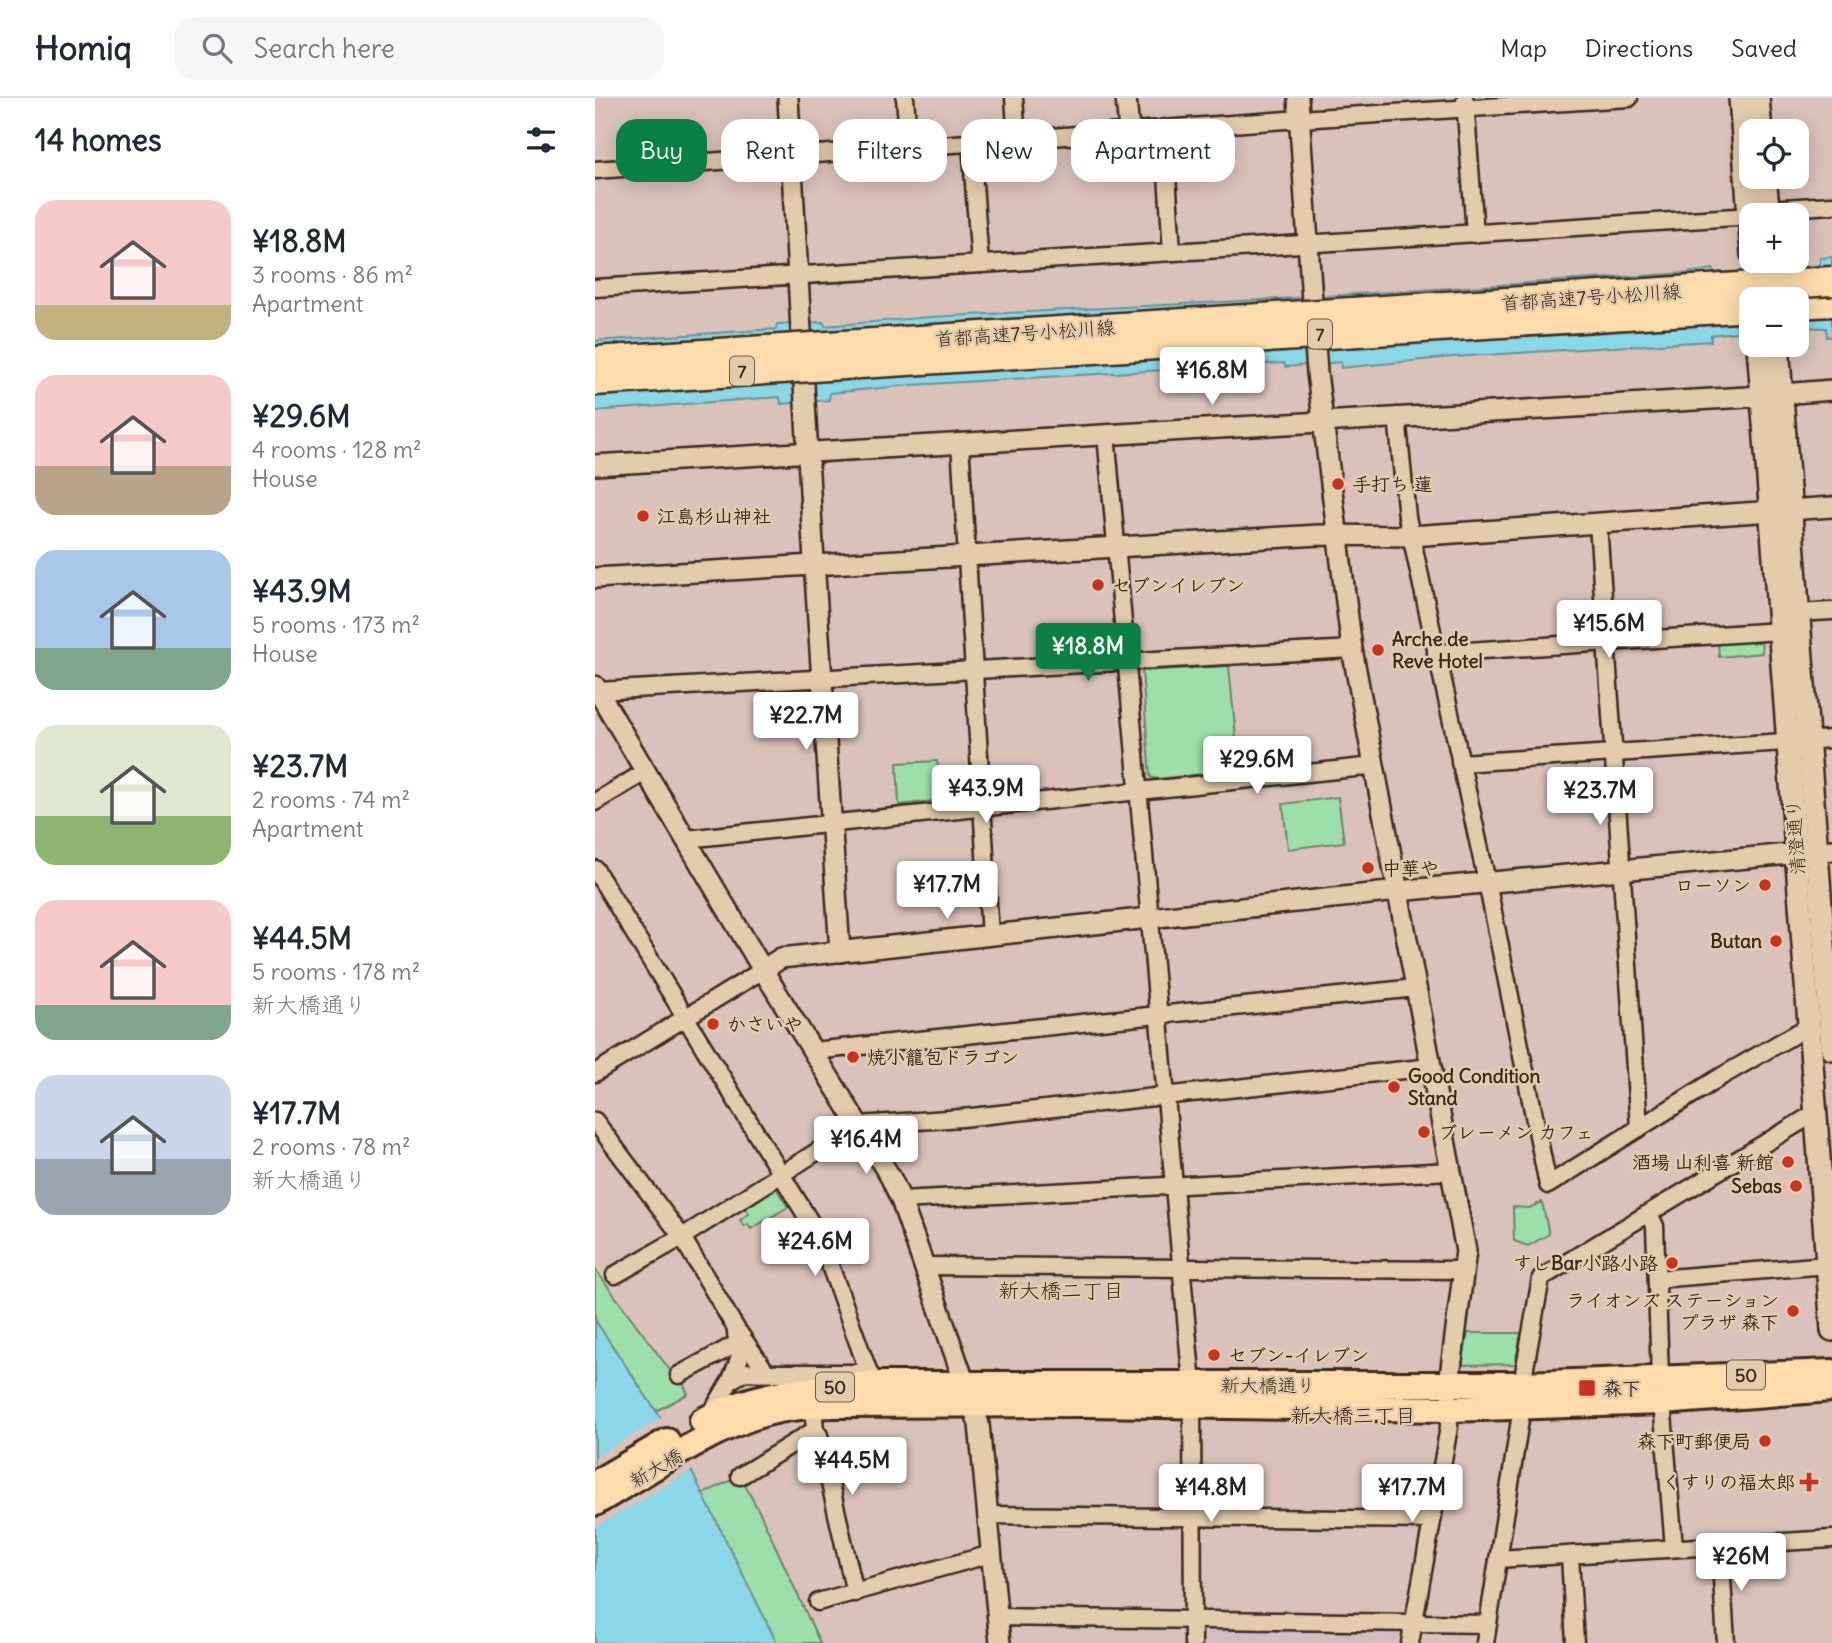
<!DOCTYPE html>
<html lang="en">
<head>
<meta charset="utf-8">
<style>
	body { margin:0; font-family:Delius,"Klee One",sans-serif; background:#f6f6f7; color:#1f2937; height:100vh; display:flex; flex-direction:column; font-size:26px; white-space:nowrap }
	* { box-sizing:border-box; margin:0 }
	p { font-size:23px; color:#747a83 }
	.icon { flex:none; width:38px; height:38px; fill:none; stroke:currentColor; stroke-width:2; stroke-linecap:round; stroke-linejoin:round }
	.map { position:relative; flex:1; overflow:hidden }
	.panel { display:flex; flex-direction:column; background:#fff; width:595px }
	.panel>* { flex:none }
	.top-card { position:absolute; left:21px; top:21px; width:665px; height:63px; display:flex; gap:14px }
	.tools { position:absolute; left:1144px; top:21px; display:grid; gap:14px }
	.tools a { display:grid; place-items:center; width:70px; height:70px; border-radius:14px; background:#fff; box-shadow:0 4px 18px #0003; font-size:35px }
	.price { position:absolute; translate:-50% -60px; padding:0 16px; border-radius:7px; background:#fff; color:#222; font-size:23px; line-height:46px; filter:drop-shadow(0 2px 4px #0008) }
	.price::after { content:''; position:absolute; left:50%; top:42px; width:21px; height:16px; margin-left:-10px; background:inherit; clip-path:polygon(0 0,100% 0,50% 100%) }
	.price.selected { background:#0b8043; color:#fff }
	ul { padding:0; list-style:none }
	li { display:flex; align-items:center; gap:21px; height:175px; padding:0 35px }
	li span { display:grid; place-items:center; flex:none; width:196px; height:140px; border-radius:21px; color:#555 }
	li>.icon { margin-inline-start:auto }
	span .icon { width:84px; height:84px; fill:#fffc; stroke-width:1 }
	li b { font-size:30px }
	h2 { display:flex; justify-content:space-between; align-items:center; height:84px; padding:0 35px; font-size:30px }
	.tag { padding:0 24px; border-radius:21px; background:#fff; box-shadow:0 4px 18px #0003; font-size:24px; line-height:63px }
	.tag.selected { background:#0b8043; color:#fff }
	header { display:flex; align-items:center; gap:42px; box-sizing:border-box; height:98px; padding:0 35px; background:#fff; border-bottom:2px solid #e0e1e3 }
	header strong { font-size:33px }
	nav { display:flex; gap:38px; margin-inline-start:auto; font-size:24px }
	.search { width:490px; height:63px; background:#f6f6f7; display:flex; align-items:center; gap:18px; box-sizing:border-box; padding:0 24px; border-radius:21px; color:#747a83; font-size:26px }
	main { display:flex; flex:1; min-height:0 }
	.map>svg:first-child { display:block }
	.built { fill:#d4bcc4 }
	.green { fill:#9ddfaa; stroke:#6c8464; stroke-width:2 }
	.water { fill:#89d7e7; stroke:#6a9297; stroke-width:2 }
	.pier { fill:#dac2ba }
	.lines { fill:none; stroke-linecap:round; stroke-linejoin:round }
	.minor-casing { stroke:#3b2a1e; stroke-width:21 }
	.tertiary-casing { stroke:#3b2a1e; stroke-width:24 }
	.secondary-casing { stroke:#3b2a1e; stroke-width:26 }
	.primary-casing { stroke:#3b2a1e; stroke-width:30 }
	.motorway-casing { stroke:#3b2a1e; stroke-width:33 }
	.minor { stroke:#e3cbac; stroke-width:16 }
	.tertiary { stroke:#e3cbac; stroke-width:19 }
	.secondary { stroke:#e3cbac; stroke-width:21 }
	.primary { stroke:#fcdcac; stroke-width:24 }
	.motorway { stroke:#fcdcac; stroke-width:28 }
	.motorway-bridge-casing { stroke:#3b2a1e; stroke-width:33; stroke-linecap:butt }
	.motorway-bridge { stroke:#fcdcac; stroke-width:28 }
	.poi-dot { fill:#c8321e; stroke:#e3cbac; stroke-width:2.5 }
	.labels { text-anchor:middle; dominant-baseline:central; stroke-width:5; stroke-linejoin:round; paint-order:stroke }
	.shield { fill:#e3cbac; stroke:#6d5a49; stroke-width:2 }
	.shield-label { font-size:18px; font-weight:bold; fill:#3b2a1e }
	.street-label { font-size:19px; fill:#3b2a1e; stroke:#e3cbac }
	.poi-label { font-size:19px; font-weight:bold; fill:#3b2a1e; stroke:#e3cbac; text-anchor:start }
	.neighbourhood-label { font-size:21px; fill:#3b2a1e; stroke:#e3cbac }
</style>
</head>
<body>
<header>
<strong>Homiq</strong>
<div class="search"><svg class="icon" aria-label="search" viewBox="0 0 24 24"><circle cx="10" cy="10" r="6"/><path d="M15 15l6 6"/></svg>Search here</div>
<nav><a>Map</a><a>Directions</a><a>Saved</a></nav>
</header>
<main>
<section class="panel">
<h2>14 homes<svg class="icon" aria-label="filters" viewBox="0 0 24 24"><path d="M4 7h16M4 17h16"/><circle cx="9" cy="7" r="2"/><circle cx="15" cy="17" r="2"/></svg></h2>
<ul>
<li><span style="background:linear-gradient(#f6c9c9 75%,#c2b280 0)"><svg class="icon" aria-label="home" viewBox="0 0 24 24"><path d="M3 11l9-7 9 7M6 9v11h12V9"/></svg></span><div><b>¥18.8M</b><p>3 rooms · 86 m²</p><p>Apartment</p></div></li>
<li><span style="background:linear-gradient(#f6c9c9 65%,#b9a48a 0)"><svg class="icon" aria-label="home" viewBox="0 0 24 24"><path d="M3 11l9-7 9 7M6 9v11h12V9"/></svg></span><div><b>¥29.6M</b><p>4 rooms · 128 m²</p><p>House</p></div></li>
<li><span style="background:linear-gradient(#a9c7e8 70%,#7fa58c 0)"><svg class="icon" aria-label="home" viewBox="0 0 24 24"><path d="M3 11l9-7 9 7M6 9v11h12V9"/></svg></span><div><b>¥43.9M</b><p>5 rooms · 173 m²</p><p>House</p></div></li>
<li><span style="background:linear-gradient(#dfe7d0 65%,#8fb573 0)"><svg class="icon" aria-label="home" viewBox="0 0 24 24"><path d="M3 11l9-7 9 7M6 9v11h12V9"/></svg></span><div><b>¥23.7M</b><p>2 rooms · 74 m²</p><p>Apartment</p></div></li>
<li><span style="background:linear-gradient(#f6c9c9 75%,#7fa58c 0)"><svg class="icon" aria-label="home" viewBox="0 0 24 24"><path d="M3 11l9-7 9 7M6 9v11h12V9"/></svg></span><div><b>¥44.5M</b><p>5 rooms · 178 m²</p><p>新大橋通り</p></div></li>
<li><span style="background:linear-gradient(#c9d6e8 60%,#9aa5b1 0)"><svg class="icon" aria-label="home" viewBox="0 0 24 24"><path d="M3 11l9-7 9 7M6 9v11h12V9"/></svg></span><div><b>¥17.7M</b><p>2 rooms · 78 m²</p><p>新大橋通り</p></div></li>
</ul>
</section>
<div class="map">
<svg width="1237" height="1545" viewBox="0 0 1237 1545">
	<rect width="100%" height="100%" fill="#dac2ba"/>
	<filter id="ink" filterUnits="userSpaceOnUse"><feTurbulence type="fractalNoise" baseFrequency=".0143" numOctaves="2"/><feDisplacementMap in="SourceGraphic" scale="14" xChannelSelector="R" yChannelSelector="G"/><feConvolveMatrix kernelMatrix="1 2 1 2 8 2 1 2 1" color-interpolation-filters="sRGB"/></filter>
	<g filter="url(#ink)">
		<path class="built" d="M611,1531L804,1533L802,1545H610Z"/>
		<g class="green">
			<path d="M1166,540L1167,555L1124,559L1123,544Z"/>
			<path d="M634,568L644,672L562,681L555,679L547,573Z"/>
			<path d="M342,663L348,702L304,707L302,665Z"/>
			<path d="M743,699L749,744L693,751L688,706Z"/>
			<path d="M175,1090H181L193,1109L156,1131L153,1126L149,1128L145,1122L154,1116L148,1107Z"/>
			<path d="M947,1104L954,1136L933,1148L919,1143L918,1109L934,1110Z"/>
			<path d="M0,1171L80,1279L84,1277L93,1296L61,1313L0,1222Z"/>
			<path d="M873,1235H926L920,1266L867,1267Z"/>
			<path d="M145,1378L166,1417L225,1545H182L107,1396Z"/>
		</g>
		<g class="water">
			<path d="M1237,159V239H1232L1231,230L1202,229V201H1157V232L1116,237V243L858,259L746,270V264L690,269L689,265L317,287L235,295L234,302L186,306L185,299L0,313V243L181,231L182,226L228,224L230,228L336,219L666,202L1092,175L1118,171L1119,174C1154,176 1190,174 1225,167V160Z"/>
			<path d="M0,1222L83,1346L182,1545H0Z"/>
		</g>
		<path class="pier" d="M69,1319L99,1371L0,1429V1359Z"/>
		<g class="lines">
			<defs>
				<g id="minor">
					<path d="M310,0L314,49"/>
					<path d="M419,0L422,41"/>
					<path d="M870,2L880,136"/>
					<path d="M569,30L577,154"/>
					<path d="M376,45L385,166"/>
					<path d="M0,72L705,21L1034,0"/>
					<path d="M1163,115L1173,111L1237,107"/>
					<path d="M0,190L1157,118"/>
					<path d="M802,318L812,419L892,784L953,1087L1127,978L1214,928"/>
					<path d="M511,336L597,1287L598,1545"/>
					<path d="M365,344L395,838"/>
					<path d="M1003,425L1044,1030"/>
					<path d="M1202,515L1237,513"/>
					<path d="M841,555L1185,533"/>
					<path d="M3,593L757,551"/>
					<path d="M865,665L1237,641"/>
					<path d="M0,704L50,674"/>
					<path d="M91,741L779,668"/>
					<path d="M0,771L225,1140L274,1275"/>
					<path d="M218,953L821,890"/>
					<path d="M0,975L168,872"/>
					<path d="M0,1023L87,1139L140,1229L172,1275H274L278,1281"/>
					<path d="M306,1102L856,1073"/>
					<path d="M1054,1116L1060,1128L1065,1280"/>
					<path d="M329,1168L868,1172"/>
					<path d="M20,1177L87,1139L264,1027L367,1020L836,969"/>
					<path d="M1062,1181L1232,1167"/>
					<path d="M84,1277L143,1245"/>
					<path d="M136,1282L150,1274L172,1275"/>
					<path d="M927,1286L946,1180L1220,1015"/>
					<path d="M1067,1304L1079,1450"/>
					<path d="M218,1308L220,1332L224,1337L260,1495"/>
					<path d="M115,1317L136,1282L145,1259L141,1235"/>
					<path d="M145,1378L220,1332"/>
					<path d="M393,1417L836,1422"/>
					<path d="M1125,1448L1131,1545"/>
					<path d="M975,1458L980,1545"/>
					<path d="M903,1461L1237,1441"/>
					<path d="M223,1504L396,1456"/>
					<path d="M403,1519L893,1526"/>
					<path d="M815,1545L854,1329V1302"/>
					<path d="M890,1545L927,1309"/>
				</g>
				<g id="tertiary">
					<path d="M193,0L218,447L245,854"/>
					<path d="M531,0L534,33"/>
					<path d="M703,0L722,275L757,551L871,1153L854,1286"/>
					<path d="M0,367L1151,299L1237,292"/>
					<path d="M0,480L724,437L816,438L1237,409"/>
					<path d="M0,588L168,872L296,1080L306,1102L384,1326L405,1545"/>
					<path d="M168,872L186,860L803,793L1237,752"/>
				</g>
				<g id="secondary">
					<path d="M1145,0L1157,156"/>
					<path d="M1163,0L1166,33"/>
					<path d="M1170,79L1174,117"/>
					<path d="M1177,163L1180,201"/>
					<path d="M1163,247L1237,1232"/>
					<path d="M1183,247L1237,951"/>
				</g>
				<g id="primary">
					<path d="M107,1323C161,1292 221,1290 281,1286H927L1237,1274"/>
					<path d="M0,1385L72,1343"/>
					<path d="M0,1405C52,1375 111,1333 168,1316C191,1309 215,1308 238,1307L493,1306L854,1311L1067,1304L1237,1291"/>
				</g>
				<path id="motorway" d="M1202,206L1237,204"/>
			</defs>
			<use href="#minor" class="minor-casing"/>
			<use href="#tertiary" class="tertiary-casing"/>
			<use href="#secondary" class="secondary-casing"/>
			<use href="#primary" class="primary-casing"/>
			<use href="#motorway" class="motorway-casing"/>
			<use href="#minor" class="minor"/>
			<use href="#tertiary" class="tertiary"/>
			<use href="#secondary" class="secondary"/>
			<use href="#primary" class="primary"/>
			<use href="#motorway" class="motorway"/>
			<defs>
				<g id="motorway-bridge">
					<path d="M0,263L1237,183"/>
					<path d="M0,283L1157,209"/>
				</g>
			</defs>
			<use href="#motorway-bridge" class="motorway-bridge-casing"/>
			<use href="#motorway-bridge" class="motorway-bridge"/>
		</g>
	</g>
	<g class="poi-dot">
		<circle cx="743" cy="386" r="7"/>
		<circle cx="48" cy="418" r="7"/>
		<circle cx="503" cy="487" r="7"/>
		<circle cx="783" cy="552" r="7"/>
		<circle cx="773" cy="770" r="7"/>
		<circle cx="1170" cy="787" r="7"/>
		<circle cx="1181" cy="843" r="7"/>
		<circle cx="118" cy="926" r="7"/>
		<circle cx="258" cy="959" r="7"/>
		<circle cx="799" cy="989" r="7"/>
		<circle cx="829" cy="1034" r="7"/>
		<circle cx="1193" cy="1064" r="7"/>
		<circle cx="1201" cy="1088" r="7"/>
		<circle cx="1077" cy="1165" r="7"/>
		<circle cx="1198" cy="1213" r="7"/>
		<circle cx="619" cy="1257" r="7"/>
		<rect x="983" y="1281" width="18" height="18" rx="3.5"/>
		<circle cx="1170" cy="1343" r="7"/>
		<path d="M1210.5 1373.5h7v7h7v7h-7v7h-7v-7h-7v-7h7z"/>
	</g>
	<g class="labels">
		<g class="shield">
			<rect x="713" y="221.5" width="24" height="29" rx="5"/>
			<rect x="135" y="258.5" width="24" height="29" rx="5"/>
			<rect x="1132" y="1262.5" width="38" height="29" rx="5"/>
			<rect x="221" y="1274.5" width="38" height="29" rx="5"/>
		</g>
		<g class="shield-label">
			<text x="725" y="236">7</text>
			<text x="147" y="273">7</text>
			<text x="1151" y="1277">50</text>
			<text x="240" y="1289">50</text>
		</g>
		<g class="street-label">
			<text transform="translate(996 199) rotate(-4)">首都高速7号小松川線</text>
			<text transform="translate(430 235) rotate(-4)">首都高速7号小松川線</text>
			<text transform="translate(1200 739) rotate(-94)">清澄通り</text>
			<text x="673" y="1287">新大橋通り</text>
			<text transform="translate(61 1370) rotate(-30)">新大橋</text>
		</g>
		<g class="poi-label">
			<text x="757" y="386">手打ち 蓮</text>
			<text x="62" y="418">江島杉山神社</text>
			<text x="517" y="487">セブンイレブン</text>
			<text x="797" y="541">Arche de<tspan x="797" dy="22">Reve Hotel</tspan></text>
			<text x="787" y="770">中華や</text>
			<text x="1156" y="787" text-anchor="end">ローソン</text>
			<text x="1167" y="843" text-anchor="end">Butan</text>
			<text x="132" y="926">かさいや</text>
			<text x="272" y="959">焼小籠包ドラゴン</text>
			<text x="813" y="978">Good Condition<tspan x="813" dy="22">Stand</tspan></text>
			<text x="843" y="1034">ブレーメン カフェ</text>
			<text x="1179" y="1064" text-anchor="end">酒場 山利喜 新館</text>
			<text x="1187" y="1088" text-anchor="end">Sebas</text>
			<text x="1063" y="1165" text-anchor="end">すしBar小路小路</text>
			<text x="1184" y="1202" text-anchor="end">ライオンズ ステーション<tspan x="1184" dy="22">プラザ 森下</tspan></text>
			<text x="633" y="1257">セブン-イレブン</text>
			<text x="1008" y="1290">森下</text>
			<text x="1156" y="1343" text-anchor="end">森下町郵便局</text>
			<text x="1200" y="1384" text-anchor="end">くすりの福太郎</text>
		</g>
		<g class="neighbourhood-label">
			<text x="466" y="1192">新大橋二丁目</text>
			<text x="758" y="1317">新大橋三丁目</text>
		</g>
	</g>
</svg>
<div class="tools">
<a><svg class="icon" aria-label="locate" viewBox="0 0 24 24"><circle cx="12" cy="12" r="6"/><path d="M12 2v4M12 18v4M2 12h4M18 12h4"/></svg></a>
<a>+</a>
<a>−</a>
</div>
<b class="price" style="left:617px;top:309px">¥16.8M</b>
<b class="price" style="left:1014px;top:562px">¥15.6M</b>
<b class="price selected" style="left:493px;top:585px">¥18.8M</b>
<b class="price" style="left:211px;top:654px">¥22.7M</b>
<b class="price" style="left:662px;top:698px">¥29.6M</b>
<b class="price" style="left:391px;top:727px">¥43.9M</b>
<b class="price" style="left:1005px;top:729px">¥23.7M</b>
<b class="price" style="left:352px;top:823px">¥17.7M</b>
<b class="price" style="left:271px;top:1078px">¥16.4M</b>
<b class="price" style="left:220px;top:1180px">¥24.6M</b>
<b class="price" style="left:257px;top:1399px">¥44.5M</b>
<b class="price" style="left:616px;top:1426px">¥14.8M</b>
<b class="price" style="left:817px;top:1426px">¥17.7M</b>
<b class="price" style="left:1146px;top:1495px">¥26M</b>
<div class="top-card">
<a class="tag selected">Buy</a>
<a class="tag">Rent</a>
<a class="tag">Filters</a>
<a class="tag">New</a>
<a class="tag">Apartment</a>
</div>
</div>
</main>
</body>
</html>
